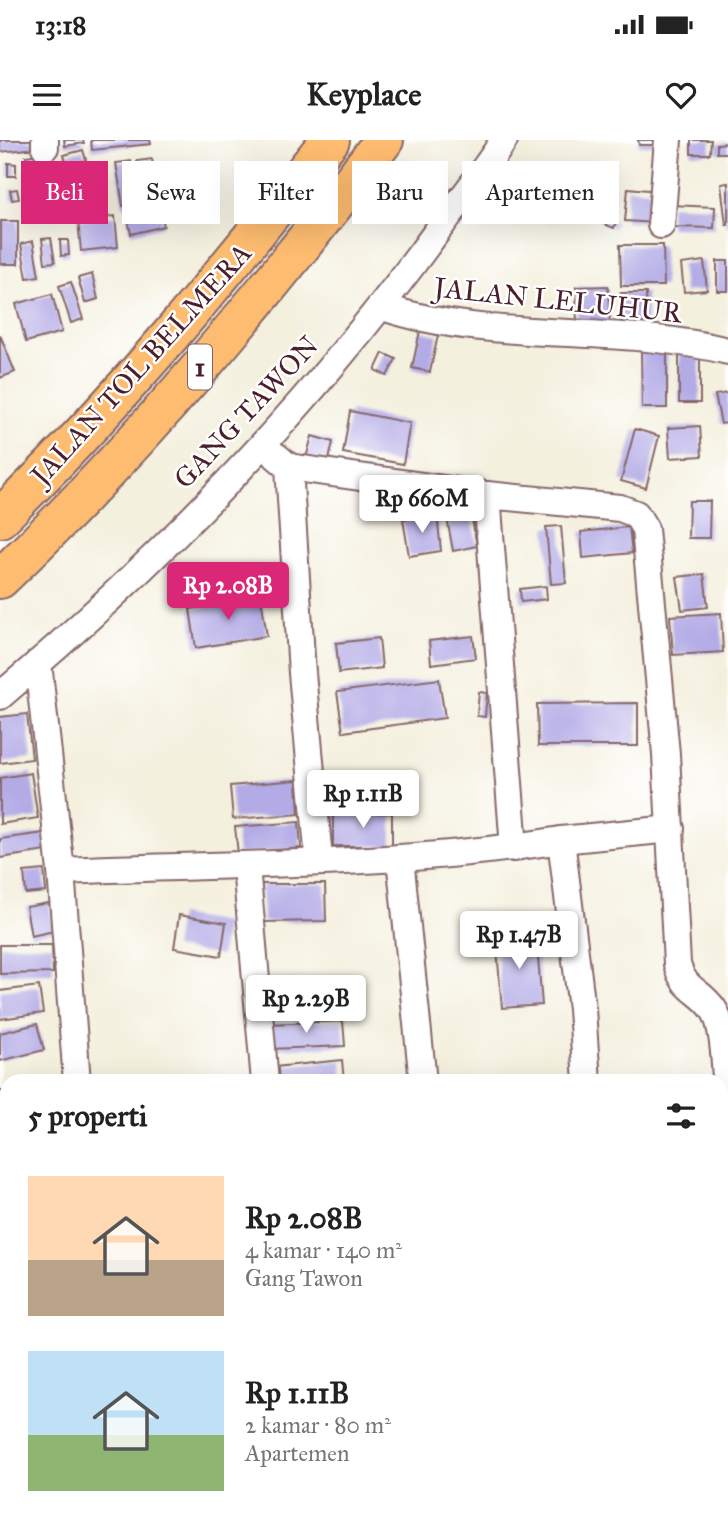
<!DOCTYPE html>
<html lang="id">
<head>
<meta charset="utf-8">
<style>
	body { margin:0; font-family:"IM FELL Great Primer",serif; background:#f6f6f6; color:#222; height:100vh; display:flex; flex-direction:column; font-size:26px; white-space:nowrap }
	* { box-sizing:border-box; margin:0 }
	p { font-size:23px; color:#767676 }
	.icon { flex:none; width:38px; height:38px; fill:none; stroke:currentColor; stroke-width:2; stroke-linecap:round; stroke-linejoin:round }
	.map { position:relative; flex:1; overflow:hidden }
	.drawer { position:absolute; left:0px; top:934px; width:728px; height:450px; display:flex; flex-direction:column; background:#fff; border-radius:21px 21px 0 0; box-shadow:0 7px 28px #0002 }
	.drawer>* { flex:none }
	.guide { position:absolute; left:21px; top:21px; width:686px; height:63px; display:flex; gap:14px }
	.price { position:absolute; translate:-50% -60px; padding:0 16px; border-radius:7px; background:#fff; color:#222; font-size:23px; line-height:46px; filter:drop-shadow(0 2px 4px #0008) }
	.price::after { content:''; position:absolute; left:50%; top:42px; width:21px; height:16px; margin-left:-10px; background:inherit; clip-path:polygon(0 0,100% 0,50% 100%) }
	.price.selected { background:#db2777; color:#fff }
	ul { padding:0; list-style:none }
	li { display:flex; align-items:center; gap:21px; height:175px; padding:0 28px }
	li span { display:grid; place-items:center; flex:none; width:196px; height:140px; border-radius:0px; color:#555 }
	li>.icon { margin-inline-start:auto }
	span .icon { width:84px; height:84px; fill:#fffc; stroke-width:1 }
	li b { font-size:30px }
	h2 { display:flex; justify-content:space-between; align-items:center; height:84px; padding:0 28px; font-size:30px }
	.chip { padding:0 24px; border-radius:0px; background:#fff; box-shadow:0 7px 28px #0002; font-size:24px; line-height:63px }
	.chip.selected { background:#db2777; color:#fff }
	.status { display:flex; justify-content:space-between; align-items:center; height:49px; padding:0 35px; background:#fff; direction:ltr }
	.status svg { height:19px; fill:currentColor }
	header { display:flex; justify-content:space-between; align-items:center; height:91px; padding:0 28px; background:#fff; font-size:32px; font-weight:700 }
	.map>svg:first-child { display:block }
	.building { fill:#b3abe6 }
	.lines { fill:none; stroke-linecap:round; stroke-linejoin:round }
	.minor-casing { stroke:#86686a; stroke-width:30 }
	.motorway-casing { stroke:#86686a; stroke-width:42 }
	.minor { stroke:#fff; stroke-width:26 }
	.motorway { stroke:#fdbc70; stroke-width:38 }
	.labels { text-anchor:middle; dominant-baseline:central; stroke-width:5; stroke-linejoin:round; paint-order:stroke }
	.shield { fill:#fff; stroke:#80626b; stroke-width:2 }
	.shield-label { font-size:26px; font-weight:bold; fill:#4a1f2b }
	.street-label { font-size:28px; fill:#4a1f2b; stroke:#fff }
</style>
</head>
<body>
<div class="status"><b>13:18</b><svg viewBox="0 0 49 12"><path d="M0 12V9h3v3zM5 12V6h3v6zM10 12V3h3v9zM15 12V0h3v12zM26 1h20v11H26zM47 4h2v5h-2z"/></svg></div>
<header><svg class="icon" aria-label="menu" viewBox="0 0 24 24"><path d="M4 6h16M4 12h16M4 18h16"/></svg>Keyplace<svg class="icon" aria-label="heart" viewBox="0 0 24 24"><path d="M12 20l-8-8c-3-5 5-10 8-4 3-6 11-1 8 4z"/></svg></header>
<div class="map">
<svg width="728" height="1384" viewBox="0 0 728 1384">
	<rect width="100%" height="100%" fill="#fff"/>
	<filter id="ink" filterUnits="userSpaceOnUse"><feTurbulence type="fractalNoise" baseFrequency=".0143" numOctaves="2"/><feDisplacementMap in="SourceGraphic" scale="14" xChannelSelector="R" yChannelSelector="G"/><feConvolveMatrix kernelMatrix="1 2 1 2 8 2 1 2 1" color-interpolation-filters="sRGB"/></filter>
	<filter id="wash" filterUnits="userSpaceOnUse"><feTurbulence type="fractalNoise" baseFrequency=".00686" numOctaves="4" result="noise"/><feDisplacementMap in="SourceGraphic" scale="28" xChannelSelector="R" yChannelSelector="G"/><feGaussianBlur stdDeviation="1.57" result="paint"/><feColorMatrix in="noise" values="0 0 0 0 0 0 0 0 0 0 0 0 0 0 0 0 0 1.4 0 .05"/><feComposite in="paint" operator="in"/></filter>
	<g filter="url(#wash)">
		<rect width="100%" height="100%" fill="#f4f0de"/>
		<g id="blocks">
			<g class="building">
				<path d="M0,0H36L37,8L0,12Z"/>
				<path d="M64,0H83L84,3L65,6Z"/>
				<path d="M91,0H150L151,4L92,10Z"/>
				<path d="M638,0H660V5H639Z"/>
				<path d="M691,0H711L710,14H691Z"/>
				<path d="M728,3V13H717V4Z"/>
				<path d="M83,10L86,20L67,26L64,15Z"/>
				<path d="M52,12L55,31L29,34L26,16Z"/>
				<path d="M152,19L156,49L142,51L137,21Z"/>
				<path d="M131,21L138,64L158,59L164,86L131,94L125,65L123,66L116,23Z"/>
				<path d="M8,23L16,24V36H8Z"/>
				<path d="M100,24L105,67L76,70L71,27Z"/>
				<path d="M57,41L59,60L27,64L24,45Z"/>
				<path d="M728,43V85H726L721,44Z"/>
				<path d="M628,48L658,51L656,83L625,81Z"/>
				<path d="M17,49L19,59L12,60L10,50Z"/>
				<path d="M538,64L556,73L552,82L534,73Z"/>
				<path d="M670,65L715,67L714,88L670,87Z"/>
				<path d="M115,76L118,107L81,111L78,80Z"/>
				<path d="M603,76L616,82L614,88L601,83Z"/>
				<rect x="1" y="81" width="17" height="43"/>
				<path d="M51,98L55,122L45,123L42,99Z"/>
				<path d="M60,100H68L69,115L61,116Z"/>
				<path d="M33,101L39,136L27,138L21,104Z"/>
				<path d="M620,105H663L664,146H621Z"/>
				<path d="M704,121L707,150L684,152L681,124Z"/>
				<rect x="717" y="121" width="11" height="30"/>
				<path d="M92,134L98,159L85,163L78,138Z"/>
				<path d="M71,142L83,179L71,183L59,146Z"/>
				<path d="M608,146L610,185L577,186L576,147Z"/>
				<path d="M620,153H646L647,183L622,184Z"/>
				<path d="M52,154L62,192L26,202L16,164Z"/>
				<path d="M420,191L438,195L430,232L412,228Z"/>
				<path d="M0,195L15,232L0,238Z"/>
				<path d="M641,211H667V268H642Z"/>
				<path d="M383,213L396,219L387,236L375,230Z"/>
				<rect x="679" y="213" width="21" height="50"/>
				<path d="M728,253V283L721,284L715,255Z"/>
				<path d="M350,271L410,283L403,324L343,313Z"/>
				<path d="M700,286L702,316L670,318L668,288Z"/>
				<path d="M635,289L659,296L646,348L621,341Z"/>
				<path d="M312,296L333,302L328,324L306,318Z"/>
				<path d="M689,361H710L709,398H688Z"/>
				<path d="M471,374L477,406L453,411L447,378Z"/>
				<path d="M437,375L441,411L409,416L403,379Z"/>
				<path d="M561,386L566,443L551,444L546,387Z"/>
				<path d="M629,387L632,413L583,418L581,392Z"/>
				<path d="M704,434L708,467L682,470L677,437Z"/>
				<path d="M546,446L547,459L521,462L520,449Z"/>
				<path d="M261,457L267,496L196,508L190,469Z"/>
				<path d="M721,473L723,512L673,515L670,476Z"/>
				<path d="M473,496L476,518L431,524L429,501Z"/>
				<path d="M379,498L382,528L339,533L336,503Z"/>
				<path d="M439,539L445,578L343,592L337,552Z"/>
				<path d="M479,552L487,553L485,577L477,576Z"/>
				<path d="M638,563V606H538L537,564Z"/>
				<path d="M27,574L32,619L0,623V577Z"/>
				<path d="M31,633L38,678L0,684V638Z"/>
				<path d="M297,640L299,674L233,679L230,646Z"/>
				<path d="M392,673V706H333V674Z"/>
				<path d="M299,682L301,708L238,714L235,687Z"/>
				<path d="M44,693L46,711L0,718V699Z"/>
				<path d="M44,730L46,752L26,754L24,732Z"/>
				<path d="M262,744H325L326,781L263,782Z"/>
				<path d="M49,763L54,791L31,796L26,767Z"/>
				<path d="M179,775L226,783L221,816L174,808Z"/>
				<path d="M536,794L542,865L502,868L496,798Z"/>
				<path d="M0,805H52L53,833L0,834Z"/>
				<path d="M39,846L43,873L0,879V851Z"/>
				<path d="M343,881L345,906L269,909L268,884Z"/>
				<path d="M37,884L44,910L0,921V893Z"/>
				<path d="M342,920L344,942H276L275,927Z"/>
				<path d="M0,951H7V978L0,979Z"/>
				<path d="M7,989V1020L0,1021V990Z"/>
				<path d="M7,1031V1070H4L2,1032Z"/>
				<path d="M7,1293V1323L0,1325V1294Z"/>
				<path d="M6,1334L7,1379L0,1380V1335Z"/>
				<path d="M412,1377H452L456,1384H401Z"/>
			</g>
		</g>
	</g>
	<g filter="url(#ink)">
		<use href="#blocks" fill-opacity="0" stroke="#86686a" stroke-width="2"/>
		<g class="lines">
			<defs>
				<g id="minor">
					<path d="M45,0V7"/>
					<path d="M661,85L668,0"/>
					<path d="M383,167C493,204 615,183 728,211"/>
					<path d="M276,316L289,327L302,533L319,720"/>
					<path d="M289,327L487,355L514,708"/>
					<path d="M487,355L620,368L636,374L645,389L666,614L677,824C684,851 701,850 714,870C726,889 725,941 728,964"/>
					<path d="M38,523L61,731L77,942"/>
					<path d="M0,556C163,418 313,263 438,90C460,60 484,32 504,0"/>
					<path d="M561,700L671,689"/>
					<path d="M400,718L423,942"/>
					<path d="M246,726L265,942"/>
					<path d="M61,731C228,723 396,727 561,700L582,869L587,942"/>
					<path d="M721,1343H728"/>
					<path d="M110,1377L111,1384"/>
					<path d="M306,1377V1384"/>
				</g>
				<g id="motorway">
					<path d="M0,378C121,261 226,131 330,0"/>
					<path d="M0,439C141,305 266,154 384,0"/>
				</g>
			</defs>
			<use href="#minor" class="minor-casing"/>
			<use href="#motorway" class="motorway-casing"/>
			<use href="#minor" class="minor"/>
			<use href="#motorway" class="motorway"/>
		</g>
	</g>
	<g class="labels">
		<rect class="shield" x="188" y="204.5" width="24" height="45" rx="5"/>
		<g class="shield-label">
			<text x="200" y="227">1</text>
		</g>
		<g class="street-label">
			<text transform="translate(558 160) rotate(6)">JALAN LELUHUR</text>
			<text transform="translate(141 224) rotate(-48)">JALAN TOL BELMERA</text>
			<text transform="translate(246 272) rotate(-47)">GANG TAWON</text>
		</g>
	</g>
</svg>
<b class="price" style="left:422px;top:395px">Rp 660M</b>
<b class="price selected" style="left:228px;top:482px">Rp 2.08B</b>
<b class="price" style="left:363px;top:690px">Rp 1.11B</b>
<b class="price" style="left:519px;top:831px">Rp 1.47B</b>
<b class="price" style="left:306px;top:895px">Rp 2.29B</b>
<div class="guide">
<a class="chip selected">Beli</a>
<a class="chip">Sewa</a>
<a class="chip">Filter</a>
<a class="chip">Baru</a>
<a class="chip">Apartemen</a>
</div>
<section class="drawer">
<h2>5 properti<svg class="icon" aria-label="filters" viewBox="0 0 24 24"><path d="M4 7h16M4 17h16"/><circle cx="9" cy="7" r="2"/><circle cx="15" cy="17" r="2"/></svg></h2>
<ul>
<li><span style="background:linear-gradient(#ffd9b3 60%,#b9a48a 0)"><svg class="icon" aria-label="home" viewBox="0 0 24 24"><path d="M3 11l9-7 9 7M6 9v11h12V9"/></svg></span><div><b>Rp 2.08B</b><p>4 kamar · 140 m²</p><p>Gang Tawon</p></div></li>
<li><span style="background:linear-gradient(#bfe0f5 60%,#8fb573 0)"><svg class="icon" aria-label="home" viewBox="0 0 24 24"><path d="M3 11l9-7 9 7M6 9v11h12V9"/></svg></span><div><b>Rp 1.11B</b><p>2 kamar · 80 m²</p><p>Apartemen</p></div></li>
</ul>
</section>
</div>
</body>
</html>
